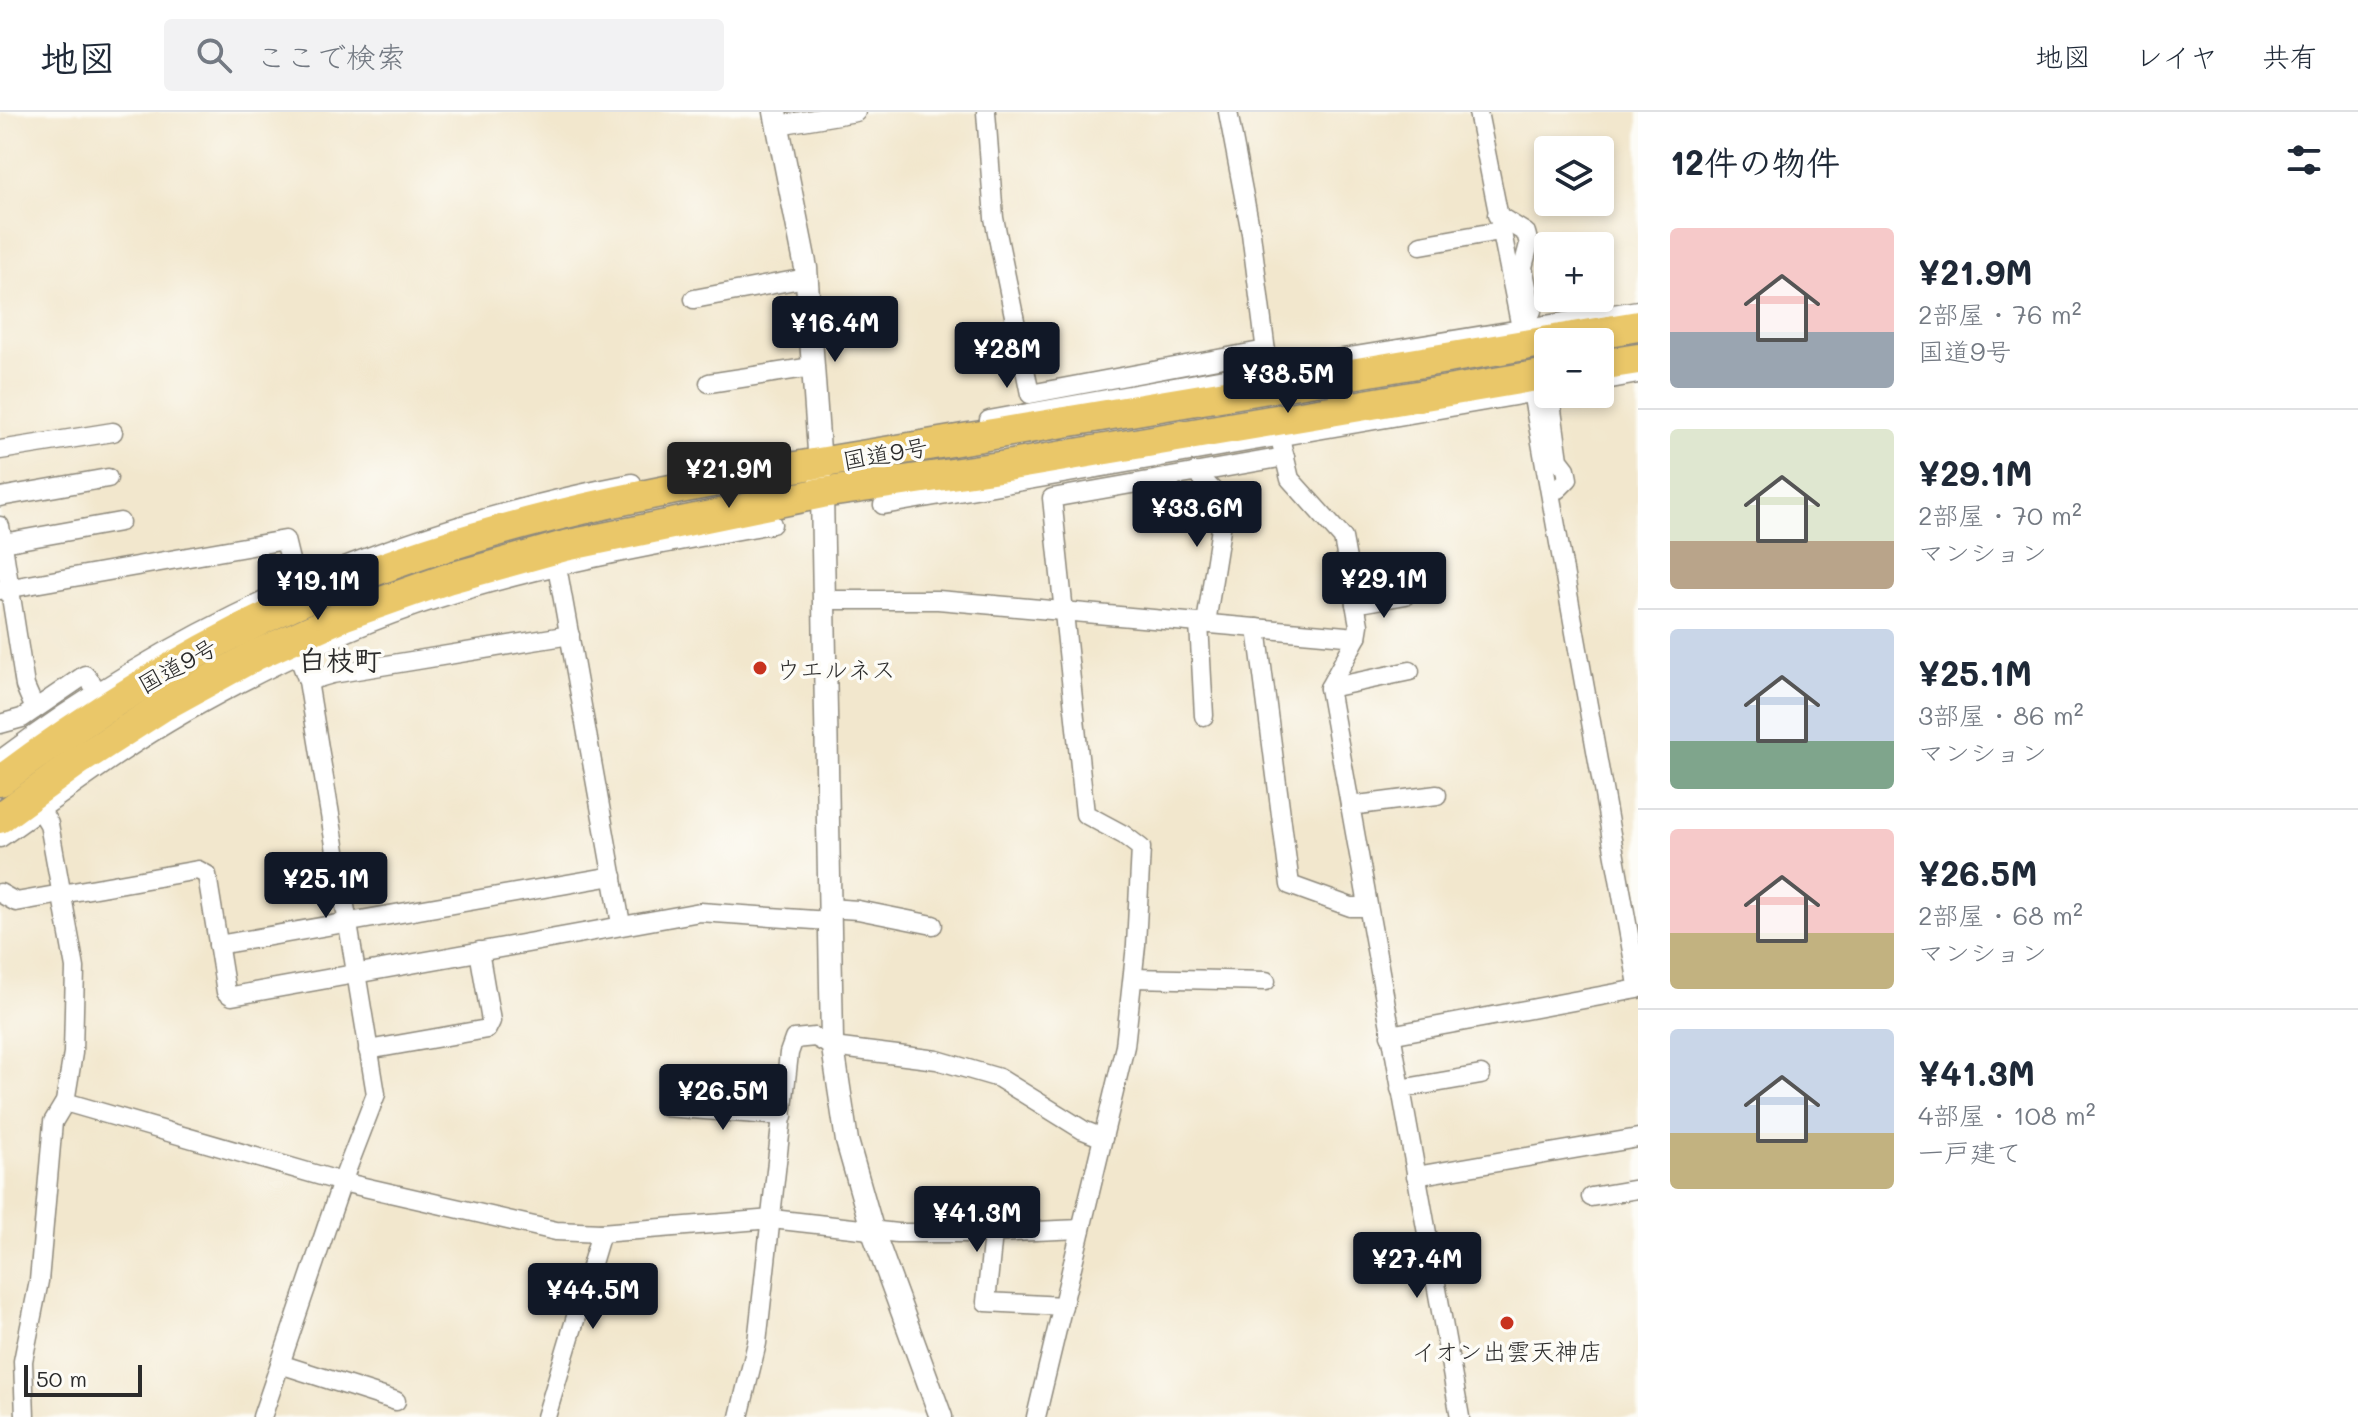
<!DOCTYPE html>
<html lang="ja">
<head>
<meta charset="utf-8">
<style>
	body { margin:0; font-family:Mali,"Klee One",sans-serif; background:#f2f2f3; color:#1f2937; height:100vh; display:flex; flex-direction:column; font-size:30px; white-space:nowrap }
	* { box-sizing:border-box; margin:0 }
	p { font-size:26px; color:#747a83 }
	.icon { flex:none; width:44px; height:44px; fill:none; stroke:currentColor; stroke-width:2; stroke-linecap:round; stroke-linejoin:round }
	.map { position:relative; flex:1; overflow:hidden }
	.sheet { display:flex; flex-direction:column; background:#fff; width:720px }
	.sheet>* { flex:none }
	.controls { position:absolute; left:1534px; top:24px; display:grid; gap:16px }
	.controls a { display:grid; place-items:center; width:80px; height:80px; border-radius:8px; background:#fff; box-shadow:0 4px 12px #0003; font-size:40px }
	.scale { position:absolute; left:24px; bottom:20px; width:118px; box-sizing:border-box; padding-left:8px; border:4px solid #2b2b2b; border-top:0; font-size:22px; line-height:28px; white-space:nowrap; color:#2b2b2b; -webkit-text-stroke:6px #fdfcf7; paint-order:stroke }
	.price { position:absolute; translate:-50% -68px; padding:0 18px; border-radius:8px; background:#111827; color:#fff; font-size:26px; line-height:52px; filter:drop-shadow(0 2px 4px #0008) }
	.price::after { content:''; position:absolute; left:50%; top:48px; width:24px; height:18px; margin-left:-12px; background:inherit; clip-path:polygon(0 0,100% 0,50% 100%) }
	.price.active { background:#222; color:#fff }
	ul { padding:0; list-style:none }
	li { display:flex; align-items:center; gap:24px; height:200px; padding:0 32px }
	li+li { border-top:2px solid #e0e1e3 }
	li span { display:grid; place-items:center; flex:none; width:224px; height:160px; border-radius:8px; color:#555 }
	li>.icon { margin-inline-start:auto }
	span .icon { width:96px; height:96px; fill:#fffc; stroke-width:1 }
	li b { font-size:34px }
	h2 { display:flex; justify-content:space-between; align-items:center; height:96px; padding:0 32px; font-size:34px }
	header { display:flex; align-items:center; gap:48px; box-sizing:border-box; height:112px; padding:0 40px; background:#fff; border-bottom:2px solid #e0e1e3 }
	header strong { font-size:38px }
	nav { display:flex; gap:44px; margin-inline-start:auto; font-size:28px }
	.search { width:560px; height:72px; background:#f2f2f3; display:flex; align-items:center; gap:20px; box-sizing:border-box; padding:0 28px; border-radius:8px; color:#747a83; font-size:30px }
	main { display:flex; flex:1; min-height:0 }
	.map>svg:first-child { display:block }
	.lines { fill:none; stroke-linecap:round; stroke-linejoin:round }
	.minor-casing { stroke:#8e897c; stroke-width:21 }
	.tertiary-casing { stroke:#8e897c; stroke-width:25 }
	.trunk-casing { stroke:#8e897c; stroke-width:33 }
	.minor { stroke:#fff; stroke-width:18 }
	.tertiary { stroke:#fff; stroke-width:22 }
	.trunk { stroke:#eac769; stroke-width:30 }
	.poi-dot { fill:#c8321e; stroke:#fdfcf7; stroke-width:3 }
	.labels { text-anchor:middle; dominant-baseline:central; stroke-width:7; stroke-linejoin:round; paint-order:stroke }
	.street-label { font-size:24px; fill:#2b2b2b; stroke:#fdfcf7 }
	.poi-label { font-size:24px; fill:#2b2b2b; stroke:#fdfcf7; text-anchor:start }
	.quarter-label { font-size:28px; font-weight:bold; fill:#2b2b2b; stroke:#fdfcf7 }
</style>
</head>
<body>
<header>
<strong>地図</strong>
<div class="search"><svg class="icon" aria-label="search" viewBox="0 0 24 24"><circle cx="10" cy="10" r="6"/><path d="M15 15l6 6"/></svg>ここで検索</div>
<nav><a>地図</a><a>レイヤ</a><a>共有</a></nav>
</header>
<main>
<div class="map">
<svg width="1638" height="1305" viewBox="0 0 1638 1305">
	<rect width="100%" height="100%" fill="#fdfcf7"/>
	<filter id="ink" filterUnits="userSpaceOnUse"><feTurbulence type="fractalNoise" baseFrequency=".0125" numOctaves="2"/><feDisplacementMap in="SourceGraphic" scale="16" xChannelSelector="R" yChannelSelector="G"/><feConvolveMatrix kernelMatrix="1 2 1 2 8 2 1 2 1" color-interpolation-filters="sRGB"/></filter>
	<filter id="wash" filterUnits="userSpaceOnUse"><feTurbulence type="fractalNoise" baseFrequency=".006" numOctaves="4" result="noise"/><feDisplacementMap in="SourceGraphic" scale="32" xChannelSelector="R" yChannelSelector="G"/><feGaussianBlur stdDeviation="1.8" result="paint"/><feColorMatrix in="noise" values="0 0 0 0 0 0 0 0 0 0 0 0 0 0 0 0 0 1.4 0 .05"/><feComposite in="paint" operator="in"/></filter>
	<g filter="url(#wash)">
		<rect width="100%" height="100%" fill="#f2e7cd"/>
	</g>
	<g filter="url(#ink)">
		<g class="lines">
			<defs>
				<g id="minor">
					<path d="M986,0L994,106L1030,282L1266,238"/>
					<path d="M1228,0L1251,121L1267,248"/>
					<path d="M1478,0L1521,216"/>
					<path d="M778,13L856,0"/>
					<path d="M1497,103L1526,121L1529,132L1523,155L1532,199"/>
					<path d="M1421,133L1500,119"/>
					<path d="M694,187L806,166"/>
					<path d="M1600,269L1638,262"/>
					<path d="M709,271L812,255"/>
					<path d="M1532,280L1638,873"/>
					<path d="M989,308L1269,258L1638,198"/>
					<path d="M1280,326L1290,367L1343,426L1359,513L1357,525L1329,576L1460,1305"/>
					<path d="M0,338L113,320"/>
					<path d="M1195,360L1225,391L1206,511"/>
					<path d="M1550,378L1558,377L1568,367L1566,357L1559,348L1551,291"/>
					<path d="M0,385L108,366"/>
					<path d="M883,393L1548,278"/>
					<path d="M0,414L25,574L35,597"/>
					<path d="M3,431L120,410"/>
					<path d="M557,454L621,812"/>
					<path d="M0,478L285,428L296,473"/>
					<path d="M825,488H938L1357,525"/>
					<path d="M1355,492L1406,483"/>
					<path d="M1199,511L1204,604"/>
					<path d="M1257,516L1290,773L1351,795H1367"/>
					<path d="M308,569L332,562L570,523"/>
					<path d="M1329,576L1410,559"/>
					<path d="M0,612L22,606L85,563L99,580"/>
					<path d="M0,648C190,505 399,416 632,371"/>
					<path d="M1350,694L1437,683"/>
					<path d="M0,726C40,698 79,669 119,642C184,598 256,561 327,529C467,465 622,439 772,412"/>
					<path d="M0,781L16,790L198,758L207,763L226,880L232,884L700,800L829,809"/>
					<path d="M828,796L858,798L933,813"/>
					<path d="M218,833L613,764"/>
					<path d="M1133,866L1266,869"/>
					<path d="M1390,923L1638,877"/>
					<path d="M368,938L487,917L491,909L479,839"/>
					<path d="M1400,977L1481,963"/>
					<path d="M65,990L342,1070L556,1119L601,1121L772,1107L897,1121H993L1081,1117"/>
					<path d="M665,995L783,1004"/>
					<path d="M1416,1064L1638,1026"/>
					<path d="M1591,1085L1638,1077"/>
					<path d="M993,1121L986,1190L1063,1194"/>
					<path d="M280,1252L396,1289"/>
					<path d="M25,1305L23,1249L39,1169L53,1010L65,990L73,941L75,856L49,712L40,697"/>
					<path d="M262,1305L342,1070L376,982L308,569L298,543"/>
					<path d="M546,1305L601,1121"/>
					<path d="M739,1305L757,1231L789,941L794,927L815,925L833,935L937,948L999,966L1083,1018L1103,1026"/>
					<path d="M1036,1305L1125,934L1136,833L1141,736L1124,723L1085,702L1052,386L1285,345"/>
				</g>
				<path id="tertiary" d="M775,0L806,156L822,381L832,929L847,1029L873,1120L941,1305"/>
				<g id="trunk">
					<path d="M1600,253L1638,247"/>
					<path d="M0,669C106,590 220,521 343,471C551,387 779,359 999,321C1212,286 1425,250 1638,214"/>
					<path d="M0,706L78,649L165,593L256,543L345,503L447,467L565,434L822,381L1006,354L1548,262"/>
				</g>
			</defs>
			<use href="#minor" class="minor-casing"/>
			<use href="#tertiary" class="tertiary-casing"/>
			<use href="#trunk" class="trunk-casing"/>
			<use href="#minor" class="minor"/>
			<use href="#tertiary" class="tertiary"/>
			<use href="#trunk" class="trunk"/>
		</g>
	</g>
	<g class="poi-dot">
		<circle cx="760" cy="556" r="8"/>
		<circle cx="1507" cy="1211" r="8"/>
	</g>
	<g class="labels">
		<g class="street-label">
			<text transform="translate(885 341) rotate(-10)">国道9号</text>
			<text transform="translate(177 553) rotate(-29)">国道9号</text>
		</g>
		<g class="poi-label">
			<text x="776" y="556">ウエルネス</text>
			<text x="1507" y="1238" text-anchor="middle">イオン出雲天神店</text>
		</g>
		<g class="quarter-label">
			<text x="340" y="547">白枝町</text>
		</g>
	</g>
</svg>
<div class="controls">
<a><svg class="icon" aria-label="layers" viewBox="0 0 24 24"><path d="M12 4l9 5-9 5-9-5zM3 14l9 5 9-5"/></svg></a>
<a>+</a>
<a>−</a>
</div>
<div class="scale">50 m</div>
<b class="price" style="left:835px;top:252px">¥16.4M</b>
<b class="price" style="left:1007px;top:278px">¥28M</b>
<b class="price" style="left:1288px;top:303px">¥38.5M</b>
<b class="price active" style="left:729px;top:398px">¥21.9M</b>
<b class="price" style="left:1197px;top:437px">¥33.6M</b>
<b class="price" style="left:1384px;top:508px">¥29.1M</b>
<b class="price" style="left:318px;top:510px">¥19.1M</b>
<b class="price" style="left:326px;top:808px">¥25.1M</b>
<b class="price" style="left:723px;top:1020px">¥26.5M</b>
<b class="price" style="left:977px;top:1142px">¥41.3M</b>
<b class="price" style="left:1417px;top:1188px">¥27.4M</b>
<b class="price" style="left:593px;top:1219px">¥44.5M</b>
</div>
<section class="sheet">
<h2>12件の物件<svg class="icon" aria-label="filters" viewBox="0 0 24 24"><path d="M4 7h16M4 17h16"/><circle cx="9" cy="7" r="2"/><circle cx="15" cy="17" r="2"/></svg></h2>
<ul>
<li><span style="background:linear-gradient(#f6c9c9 65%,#9aa5b1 0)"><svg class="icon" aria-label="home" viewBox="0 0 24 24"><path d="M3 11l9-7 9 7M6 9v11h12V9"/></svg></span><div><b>¥21.9M</b><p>2部屋 · 76 m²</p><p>国道9号</p></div></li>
<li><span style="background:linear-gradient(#dfe7d0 70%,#b9a48a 0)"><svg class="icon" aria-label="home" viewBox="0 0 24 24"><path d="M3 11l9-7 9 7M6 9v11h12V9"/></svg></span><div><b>¥29.1M</b><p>2部屋 · 70 m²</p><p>マンション</p></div></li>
<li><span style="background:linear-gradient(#c9d6e8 70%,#7fa58c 0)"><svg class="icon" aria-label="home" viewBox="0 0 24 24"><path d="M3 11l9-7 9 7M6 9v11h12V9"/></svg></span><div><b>¥25.1M</b><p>3部屋 · 86 m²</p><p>マンション</p></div></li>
<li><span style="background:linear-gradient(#f6c9c9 65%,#c2b280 0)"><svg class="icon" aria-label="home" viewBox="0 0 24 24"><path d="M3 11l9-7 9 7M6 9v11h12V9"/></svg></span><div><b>¥26.5M</b><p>2部屋 · 68 m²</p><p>マンション</p></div></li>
<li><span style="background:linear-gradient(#c9d6e8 65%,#c2b280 0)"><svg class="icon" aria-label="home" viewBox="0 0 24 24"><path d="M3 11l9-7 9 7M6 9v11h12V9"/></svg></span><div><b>¥41.3M</b><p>4部屋 · 108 m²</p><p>一戸建て</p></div></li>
</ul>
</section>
</main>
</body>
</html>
